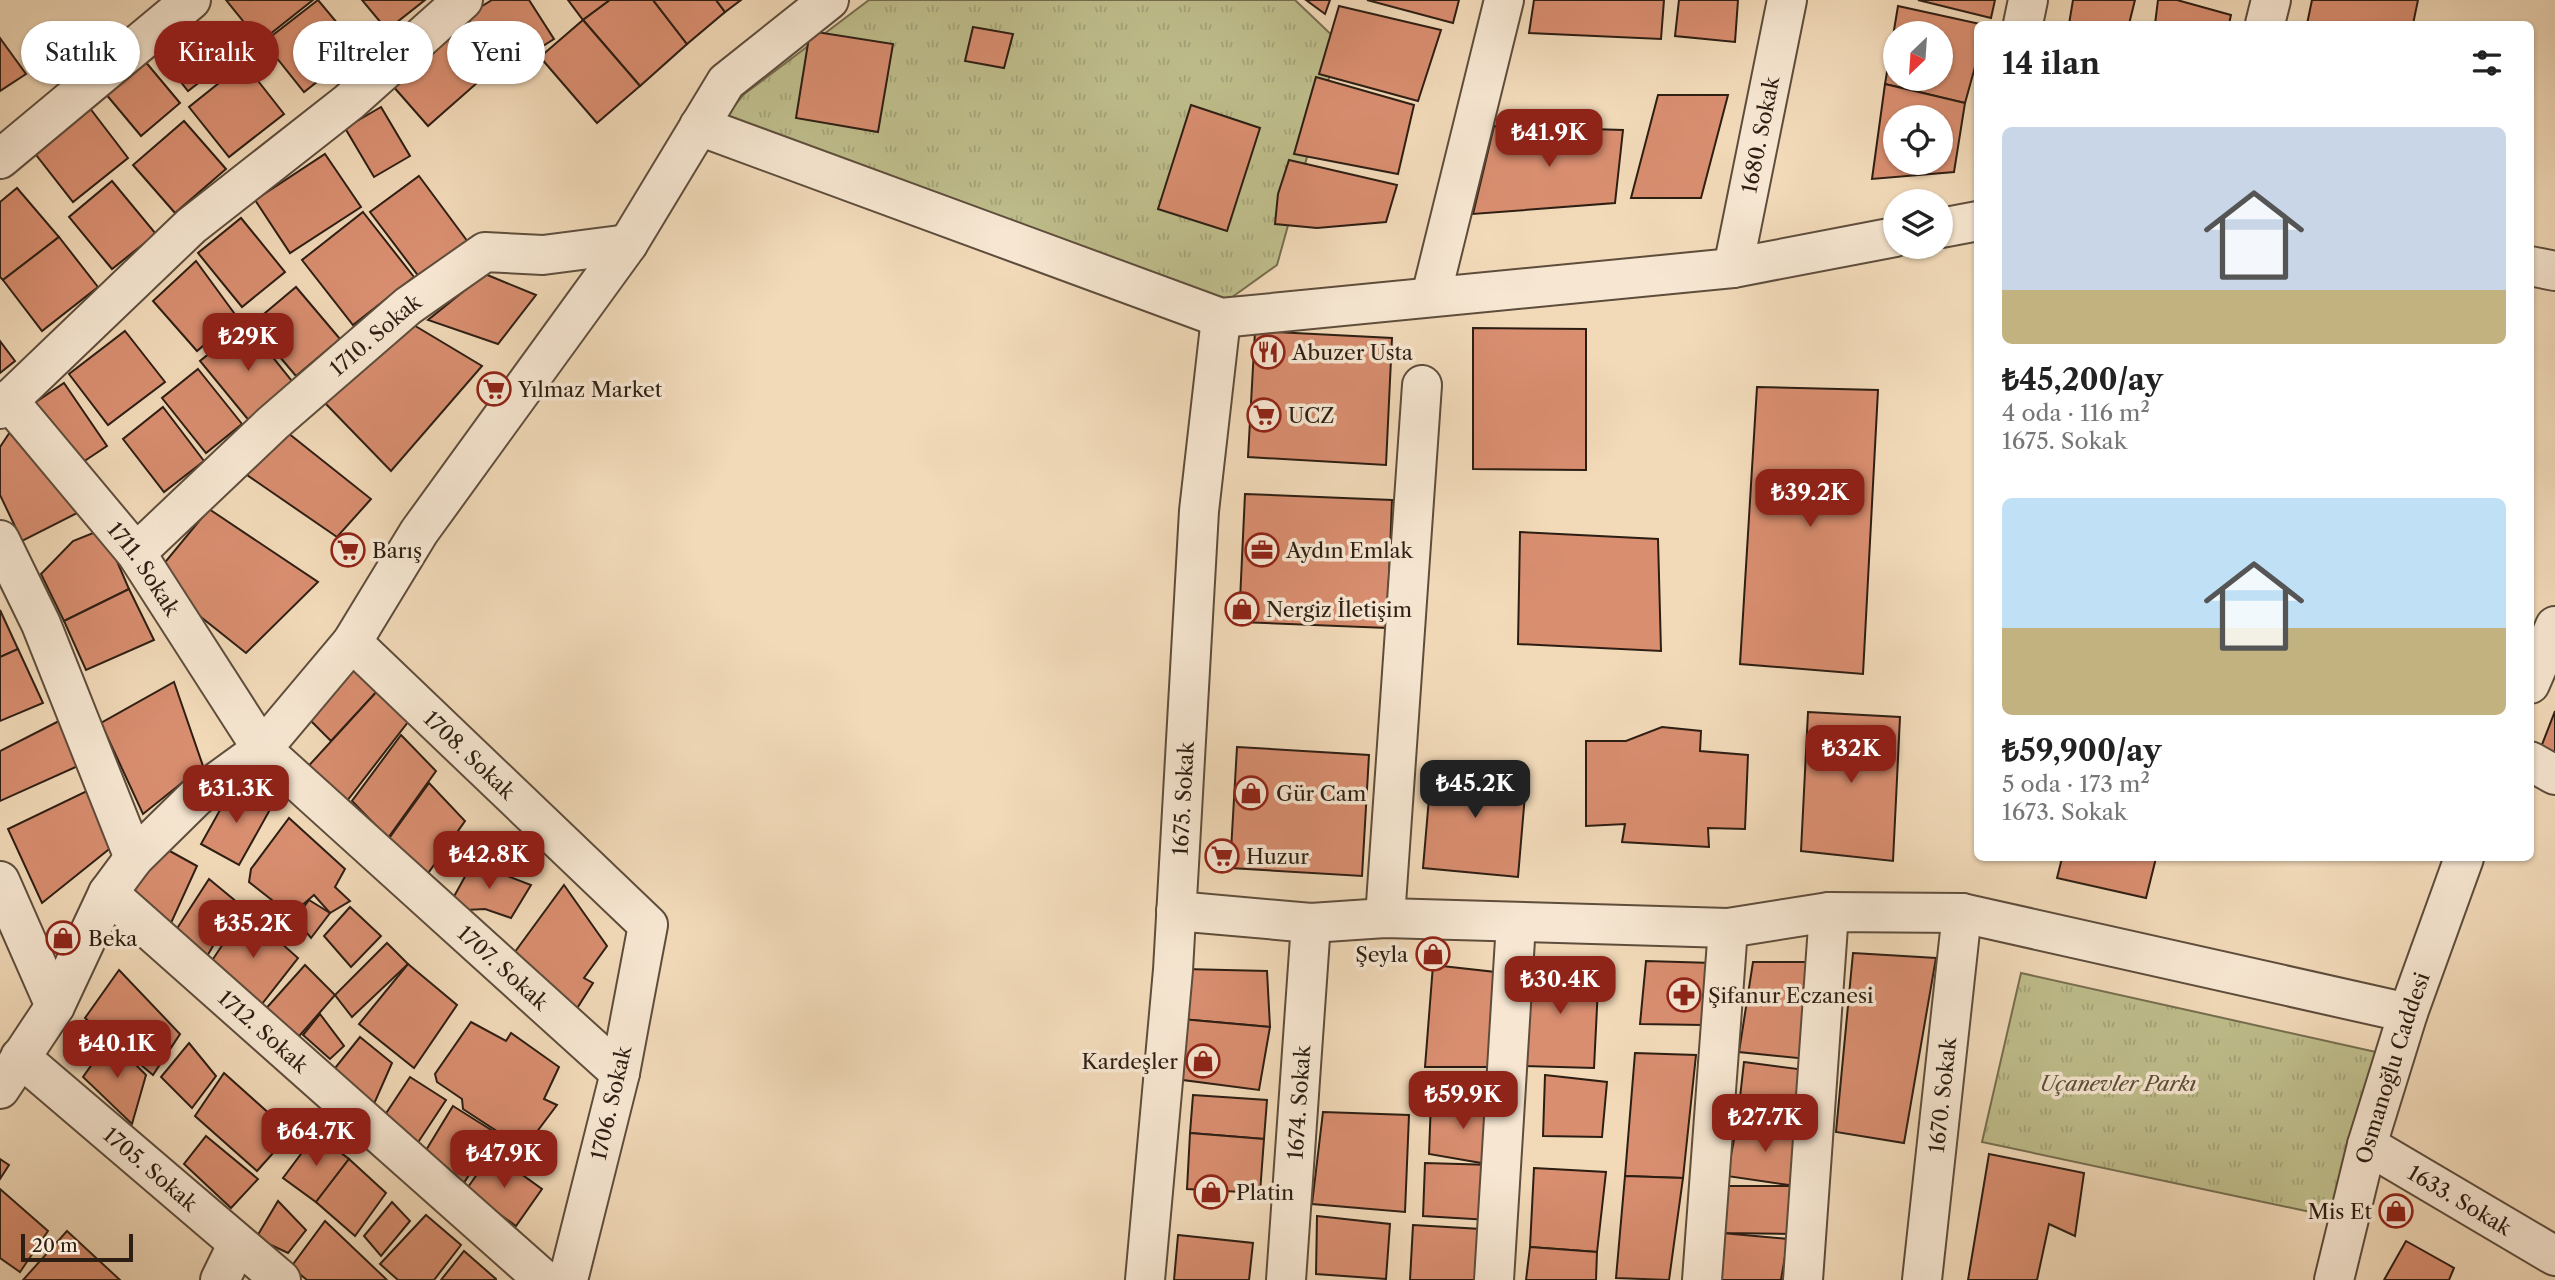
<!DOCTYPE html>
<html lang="tr">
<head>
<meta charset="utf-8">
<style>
	body { margin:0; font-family:"Libre Caslon Text",serif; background:#f2f2f2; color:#222; height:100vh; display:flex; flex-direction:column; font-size:26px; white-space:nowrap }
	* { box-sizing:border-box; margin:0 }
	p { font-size:23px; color:#767676 }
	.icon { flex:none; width:38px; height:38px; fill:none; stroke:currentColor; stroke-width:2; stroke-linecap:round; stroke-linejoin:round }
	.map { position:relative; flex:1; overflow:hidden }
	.drawer { position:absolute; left:1974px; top:21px; width:560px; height:840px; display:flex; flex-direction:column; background:#fff; border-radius:10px; box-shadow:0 2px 5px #0004 }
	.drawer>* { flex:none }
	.guide { position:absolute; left:21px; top:21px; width:665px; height:63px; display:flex; gap:14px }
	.needle { width:46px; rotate:205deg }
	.fabs { position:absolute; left:1883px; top:21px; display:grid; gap:14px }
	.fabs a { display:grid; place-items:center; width:70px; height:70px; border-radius:50%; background:#fff; box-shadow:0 2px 5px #0004; font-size:35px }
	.scale { position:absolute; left:21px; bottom:18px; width:112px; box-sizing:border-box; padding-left:7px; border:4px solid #2d1e13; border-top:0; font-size:19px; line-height:24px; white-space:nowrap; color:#2d1e13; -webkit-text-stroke:5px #f7e7d2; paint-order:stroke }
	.price { position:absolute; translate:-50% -60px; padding:0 16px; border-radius:14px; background:#8f2418; color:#fff; font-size:23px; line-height:46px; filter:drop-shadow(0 2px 4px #0008) }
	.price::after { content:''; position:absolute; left:50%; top:42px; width:21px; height:16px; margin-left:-10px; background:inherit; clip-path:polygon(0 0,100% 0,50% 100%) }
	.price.active { background:#222; color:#fff }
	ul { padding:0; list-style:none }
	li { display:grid; align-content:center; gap:14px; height:371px; padding:0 28px }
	li span { display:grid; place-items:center; height:217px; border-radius:10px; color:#555 }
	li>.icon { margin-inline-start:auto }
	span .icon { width:126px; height:126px; fill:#fffc; stroke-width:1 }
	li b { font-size:30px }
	h2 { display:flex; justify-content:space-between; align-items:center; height:84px; padding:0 28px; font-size:30px }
	.chip { padding:0 24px; border-radius:32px; background:#fff; box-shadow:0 2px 5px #0004; font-size:24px; line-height:63px }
	.chip.active { background:#8f2418; color:#fff }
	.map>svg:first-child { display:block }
	.park { fill:url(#park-tufts); stroke:#766e50; stroke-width:2 }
	.building { fill:#d98e70; stroke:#2d1e13; stroke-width:2; fill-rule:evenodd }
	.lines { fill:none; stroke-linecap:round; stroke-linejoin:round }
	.minor-casing { stroke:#5e4d3c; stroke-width:42 }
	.minor { stroke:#f7e7d2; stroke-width:38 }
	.labels { text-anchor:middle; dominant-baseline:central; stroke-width:7; stroke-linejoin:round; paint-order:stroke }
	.street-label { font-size:21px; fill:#2d1e13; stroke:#f7e7d2 }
	.poi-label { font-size:21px; fill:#2d1e13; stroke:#f7e7d2; text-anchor:start }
	.park-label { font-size:21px; font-style:italic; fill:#594e37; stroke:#f7e7d2 }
</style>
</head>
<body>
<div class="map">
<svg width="2555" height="1280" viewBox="0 0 2555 1280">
	<defs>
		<pattern id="park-tufts" width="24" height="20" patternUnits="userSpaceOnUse" patternTransform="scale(1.75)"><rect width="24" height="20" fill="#bfbe8c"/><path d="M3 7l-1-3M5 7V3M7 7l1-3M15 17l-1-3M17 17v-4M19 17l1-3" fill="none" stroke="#a4a378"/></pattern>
	</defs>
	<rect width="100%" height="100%" fill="#f2dab9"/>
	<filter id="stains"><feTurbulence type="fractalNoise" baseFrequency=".00286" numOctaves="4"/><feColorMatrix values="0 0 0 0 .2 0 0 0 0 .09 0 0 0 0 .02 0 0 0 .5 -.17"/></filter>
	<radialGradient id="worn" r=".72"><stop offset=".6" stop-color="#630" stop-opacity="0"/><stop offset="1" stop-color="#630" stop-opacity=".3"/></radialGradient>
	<g class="park">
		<path d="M869,0H1295L1339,42L1277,265L1203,318L708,138L743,95Z"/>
		<path d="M2021,973L2376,1052L2334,1217L1982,1142Z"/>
	</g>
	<g class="building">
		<path d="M226,0H313L260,42Z"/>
		<path d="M318,0L359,49L304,92L264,42Z"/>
		<path d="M362,0H425L387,30Z"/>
		<path d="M492,0H529L554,39L502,72L466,16Z"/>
		<path d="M568,0H610L583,20Z"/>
		<path d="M610,0H653L687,44L640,86L583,20Z"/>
		<path d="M653,0H716L725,12L687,44Z"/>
		<path d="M716,0H741L725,12Z"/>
		<path d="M1306,0H1330L1325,14Z"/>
		<path d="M1367,0H1459L1453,23Z"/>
		<path d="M1534,0H1664L1661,39L1529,33Z"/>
		<path d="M1679,0H1738L1735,42L1675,36Z"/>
		<path d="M1918,0H1995L1991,18Z"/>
		<path d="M2073,0H2135L2129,24H2069Z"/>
		<path d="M2158,0H2177L2231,15L2229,24H2155Z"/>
		<path d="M2312,0H2418L2413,24H2307Z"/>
		<path d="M1339,6L1441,30L1418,101L1319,74Z"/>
		<path d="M1898,6L1980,24H1978V56L1965,103L1885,84ZM1895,33H1941V79H1895Z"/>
		<path d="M191,13L228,60L188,91L151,44Z"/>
		<path d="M583,20L640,86L597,123L540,57Z"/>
		<path d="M457,27L494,68L428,126L392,85Z"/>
		<path d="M973,27L1013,34L1004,68L965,61Z"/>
		<path d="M810,31L893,44L878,132L796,118Z"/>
		<path d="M0,38L26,74L0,91Z"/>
		<path d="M144,60L180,103L141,136L105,93Z"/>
		<path d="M244,63L284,114L229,157L189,107Z"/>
		<path d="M1316,77L1414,105L1398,174L1294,154Z"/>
		<path d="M1885,84L1965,103L1954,172L1872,179ZM1895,117H1941V163H1895Z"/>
		<path d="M1658,95H1728L1701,198H1631Z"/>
		<path d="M1191,105L1260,128L1227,231L1158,209Z"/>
		<path d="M89,107L128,158L73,202L33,151Z"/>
		<path d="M381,107L410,156L374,177L345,128Z"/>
		<path d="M184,121L226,169L175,213L133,165Z"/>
		<path d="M1494,126L1623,130L1615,203L1473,214Z"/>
		<path d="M325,154L361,207L290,253L255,200Z"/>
		<path d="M1289,160L1397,185L1386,222L1317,228L1275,224L1278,194Z"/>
		<path d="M419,176L468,242L420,278L370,212Z"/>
		<path d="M112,181L156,234L112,269L69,217Z"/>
		<path d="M17,188L59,237L3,280L0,277V202Z"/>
		<path d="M363,212L414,277L353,325L302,260Z"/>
		<path d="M241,218L285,272L242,307L198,253Z"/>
		<path d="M59,237L98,287L42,331L3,280Z"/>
		<path d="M196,261L237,317L197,351L153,301Z"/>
		<path d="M485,274L536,295L498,344L428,320Z"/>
		<path d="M296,287L340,339L296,376L252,324Z"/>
		<path d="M246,324L296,386L251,423L200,361Z"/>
		<path d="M412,324L482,366L391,471L324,402Z"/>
		<path d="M1473,328L1586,329V470L1473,469Z"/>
		<path d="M125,331L165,382L108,425L69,374Z"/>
		<path d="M1255,331L1392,338L1386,465L1248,457Z"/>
		<path d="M0,341L15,361L0,373Z"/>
		<path d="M198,369L242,424L206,453L162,398Z"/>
		<path d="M64,383L107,446L77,466L33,404Z"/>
		<path d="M1757,387L1878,390L1863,674L1740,664Z"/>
		<path d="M163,407L204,461L164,492L123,439Z"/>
		<path d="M10,432L25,433L89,507L22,541L0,495V447Z"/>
		<path d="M288,433L371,499L337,537L244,473Z"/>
		<path d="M1245,494L1392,500L1387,628L1239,622Z"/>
		<path d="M209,509L318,582L246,653L152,578Z"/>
		<path d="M103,529L129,589L64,621L41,574L73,541Z"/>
		<path d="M1520,532L1658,539L1661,651L1518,644Z"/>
		<path d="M129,589L154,640L86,670L64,621Z"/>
		<path d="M0,610L18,649L0,657Z"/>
		<path d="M352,642L380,688L331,741L297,707Z"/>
		<path d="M18,649L43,703L0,721V657Z"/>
		<path d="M174,682L203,766L143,814L101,723Z"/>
		<path d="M380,688L408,722L340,810L303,772Z"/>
		<path d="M2555,711V764L2538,755Z"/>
		<path d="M1808,712L1900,717L1893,861L1801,851Z"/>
		<path d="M59,721L78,766L0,801V751Z"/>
		<path d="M1662,727L1701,731L1700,751L1748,755L1745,829L1708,828L1709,847L1622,842L1625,824L1586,826V741H1626Z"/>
		<path d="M401,735L436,771L388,838L352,801Z"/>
		<path d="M1237,747L1369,755L1362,876L1230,868Z"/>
		<path d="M1432,763L1527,771L1518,877L1423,868Z"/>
		<path d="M429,783L465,821L424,879L385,844Z"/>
		<path d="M234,785L272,806L239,865L201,844Z"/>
		<path d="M91,789L118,842L42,903L8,829Z"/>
		<path d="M289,818L345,869L335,887L350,901L330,913L314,895L291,915L249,882L251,869Z"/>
		<path d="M157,844L197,866L171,923L121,888Z"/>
		<path d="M478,853L494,871L531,885L511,918L485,909L446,911Z"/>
		<path d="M2062,858H2156L2146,898L2057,878Z"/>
		<path d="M209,879L238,903L206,958L176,930Z"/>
		<path d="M564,885L607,946L584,978L593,983L569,1021L509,960Z"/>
		<path d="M309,900L330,913L311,938L295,919Z"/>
		<path d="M350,907L381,936L351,967L324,936Z"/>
		<path d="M245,911L298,958L258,1009L211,962Z"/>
		<path d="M387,943L408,964L352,1017L335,995Z"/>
		<path d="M1853,953L1936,958L1904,1143L1836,1132Z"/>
		<path d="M1646,961L1713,963L1703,1025L1640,1024Z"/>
		<path d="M1753,962H1814L1807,1059L1739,1052Z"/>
		<path d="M1524,963L1599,967L1594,1068L1523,1066Z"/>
		<path d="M408,964L457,1005L414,1068L359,1024Z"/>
		<path d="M305,965L335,995L294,1042L262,1013Z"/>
		<path d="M1433,965L1504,973L1496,1067H1425Z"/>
		<path d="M1184,969L1267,971L1270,1027L1181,1019Z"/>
		<path d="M119,970L180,1034L153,1075L85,1018Z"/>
		<path d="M320,1014L344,1046L330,1059L303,1035Z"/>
		<path d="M1181,1019L1270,1027L1259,1090L1183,1080Z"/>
		<path d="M471,1022L506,1041L511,1033L559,1067L544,1099L557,1105L536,1133L550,1142L538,1158L463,1109L462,1099L437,1082L435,1074Z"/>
		<path d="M360,1037L392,1063L370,1113L327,1078Z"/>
		<path d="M110,1039L146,1075L132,1124L83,1077Z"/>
		<path d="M189,1043L216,1076L192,1108L161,1077Z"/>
		<path d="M1635,1053L1696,1055L1683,1178L1625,1176Z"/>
		<path d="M1744,1062L1806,1070L1800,1130L1737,1124Z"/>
		<path d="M224,1073L291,1133L257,1171L195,1116Z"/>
		<path d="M1545,1075L1607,1082L1602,1137L1543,1136Z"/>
		<path d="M410,1077L446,1100L417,1144L381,1121Z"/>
		<path d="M1193,1095L1267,1100L1264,1139L1190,1133Z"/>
		<path d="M1431,1101L1495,1103L1493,1165L1429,1154Z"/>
		<path d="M453,1106L496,1133L458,1192L417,1165Z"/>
		<path d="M1323,1112L1409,1115L1405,1212L1312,1204Z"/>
		<path d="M1737,1124L1800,1130L1796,1186L1727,1176Z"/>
		<path d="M1190,1133L1264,1139L1260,1193L1187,1189Z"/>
		<path d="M316,1134L349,1159L316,1202L283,1178Z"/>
		<path d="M206,1136L258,1179L231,1208L184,1164Z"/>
		<path d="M492,1153L542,1189L516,1226L466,1190Z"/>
		<path d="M1989,1154L2084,1173L2075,1236L2049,1224L2037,1280H1968Z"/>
		<path d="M0,1159L9,1165L0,1179Z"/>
		<path d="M349,1159L386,1193L355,1236L316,1202Z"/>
		<path d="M1425,1163L1493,1165L1489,1220L1423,1216Z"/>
		<path d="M1534,1168L1606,1172L1597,1252L1530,1247Z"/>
		<path d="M1625,1176L1683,1178L1669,1280L1616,1278Z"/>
		<path d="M1727,1186H1796L1794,1234L1722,1233Z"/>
		<path d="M0,1189L48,1231L20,1272L0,1258Z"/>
		<path d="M278,1201L306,1230L288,1253L256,1238Z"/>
		<path d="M392,1202L410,1221L381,1256L364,1236Z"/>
		<path d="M426,1215L461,1245L434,1280H398L380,1264Z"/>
		<path d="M1317,1216L1390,1224L1386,1279L1316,1274Z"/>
		<path d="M325,1221L387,1280H307L291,1267Z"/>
		<path d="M1413,1225L1481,1229L1478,1280H1410Z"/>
		<path d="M67,1231L120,1280H23Z"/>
		<path d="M1722,1233L1788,1239L1781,1280H1715Z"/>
		<path d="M1178,1235L1253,1243L1249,1280H1174Z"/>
		<path d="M2406,1241L2454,1268L2449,1280H2384Z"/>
		<path d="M1530,1247L1597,1252L1596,1280H1526Z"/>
		<path d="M464,1251L496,1279V1280H441Z"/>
	</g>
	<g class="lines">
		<defs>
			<g id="minor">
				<path d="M2023,24L2028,0"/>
				<path d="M2265,24L2271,0"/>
				<path d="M699,126L1221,318L1733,268L1895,237"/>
				<path d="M0,159L191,0"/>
				<path d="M1941,228L1978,221"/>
				<path d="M2530,266L2555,271"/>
				<path id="s1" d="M1733,268L1787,0"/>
				<path d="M1431,296L1504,0"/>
				<path id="s2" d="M8,400L136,553L262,749L620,1073"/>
				<path d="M0,409L191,226L349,102L463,0"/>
				<path d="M0,540L41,624L134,858"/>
				<path id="s3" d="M136,553L273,423L408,306L485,252L543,255L628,244"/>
				<path id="s4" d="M352,642L648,925L620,1073L568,1280"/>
				<path d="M2530,684L2555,626"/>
				<path d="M2530,761L2555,775"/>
				<path d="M0,881L55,1006"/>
				<path id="s5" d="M108,893L544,1280"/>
				<path d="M1176,911L1311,923L1385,918L1728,928L1829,912L1962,913L2408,1013"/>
				<path d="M1385,918L1422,385"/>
				<path id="s6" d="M20,1057L281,1280"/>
				<path d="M0,1089L55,1006L108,893L134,858L196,797L262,749L352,642L419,532L628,244L726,82L829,0"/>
				<path id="s7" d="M2367,1145L2555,1256"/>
				<path d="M220,1280L237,1245"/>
				<path id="s8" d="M1145,1280L1173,970L1199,511L1221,318"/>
				<path id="s9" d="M1286,1280L1311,923"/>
				<path d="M1494,1280L1516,923"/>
				<path d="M1702,1280L1728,928"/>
				<path d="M1803,1280L1829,912"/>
				<path id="s10" d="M1922,1280L1962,913"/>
				<path id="s11" d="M2334,1280L2367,1145L2408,1013L2464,858"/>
			</g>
		</defs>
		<use href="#minor" class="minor-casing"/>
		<use href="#minor" class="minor"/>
	</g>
	<defs>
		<symbol id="restaurant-ring" viewBox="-11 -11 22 22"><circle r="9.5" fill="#f7e7d2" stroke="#8f2418" stroke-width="1.5"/><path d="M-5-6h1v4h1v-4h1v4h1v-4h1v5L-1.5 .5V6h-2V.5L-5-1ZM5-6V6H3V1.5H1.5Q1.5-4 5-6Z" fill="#8f2418"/></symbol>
		<symbol id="supermarket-ring" viewBox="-11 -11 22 22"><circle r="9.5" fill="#f7e7d2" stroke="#8f2418" stroke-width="1.5"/><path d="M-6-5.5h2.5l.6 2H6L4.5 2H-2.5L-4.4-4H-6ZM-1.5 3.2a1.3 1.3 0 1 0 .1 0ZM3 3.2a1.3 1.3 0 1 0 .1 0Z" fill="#8f2418"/></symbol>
		<symbol id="office-ring" viewBox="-11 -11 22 22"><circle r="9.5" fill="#f7e7d2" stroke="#8f2418" stroke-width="1.5"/><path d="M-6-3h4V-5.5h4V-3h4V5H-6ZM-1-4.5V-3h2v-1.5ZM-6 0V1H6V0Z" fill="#8f2418"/></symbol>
		<symbol id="shop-ring" viewBox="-11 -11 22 22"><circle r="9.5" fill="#f7e7d2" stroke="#8f2418" stroke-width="1.5"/><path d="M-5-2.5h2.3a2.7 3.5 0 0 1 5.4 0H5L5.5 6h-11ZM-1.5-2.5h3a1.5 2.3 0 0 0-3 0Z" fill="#8f2418"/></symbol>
		<symbol id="pharmacy-ring" viewBox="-11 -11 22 22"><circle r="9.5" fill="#f7e7d2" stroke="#8f2418" stroke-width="1.5"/><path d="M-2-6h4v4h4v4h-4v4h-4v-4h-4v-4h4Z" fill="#8f2418"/></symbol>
	</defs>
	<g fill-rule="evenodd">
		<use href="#restaurant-ring" x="1249" y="333" width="38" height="38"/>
		<use href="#supermarket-ring" x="475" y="370" width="38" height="38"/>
		<use href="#supermarket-ring" x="1245" y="396" width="38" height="38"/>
		<use href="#supermarket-ring" x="329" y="531" width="38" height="38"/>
		<use href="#office-ring" x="1243" y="531" width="38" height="38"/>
		<use href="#shop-ring" x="1223" y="590" width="38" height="38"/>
		<use href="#shop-ring" x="1232" y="774" width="38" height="38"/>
		<use href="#supermarket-ring" x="1203" y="837" width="38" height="38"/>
		<use href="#shop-ring" x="44" y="919" width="38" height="38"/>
		<use href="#shop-ring" x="1414" y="935" width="38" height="38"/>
		<use href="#pharmacy-ring" x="1665" y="976" width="38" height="38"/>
		<use href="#shop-ring" x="1184" y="1042" width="38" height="38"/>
		<use href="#shop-ring" x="1192" y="1173" width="38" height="38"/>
		<use href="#shop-ring" x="2377" y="1192" width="38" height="38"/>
	</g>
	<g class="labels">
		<g class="street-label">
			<text stroke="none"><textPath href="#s1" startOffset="136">1680. Sokak</textPath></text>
			<text stroke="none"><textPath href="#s3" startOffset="324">1710. Sokak</textPath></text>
			<text stroke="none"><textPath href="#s2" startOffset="217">1711. Sokak</textPath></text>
			<text stroke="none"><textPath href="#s4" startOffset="163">1708. Sokak</textPath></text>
			<text stroke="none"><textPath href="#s8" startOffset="483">1675. Sokak</textPath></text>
			<text stroke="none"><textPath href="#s2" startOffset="758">1707. Sokak</textPath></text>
			<text stroke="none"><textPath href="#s5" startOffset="208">1712. Sokak</textPath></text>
			<text stroke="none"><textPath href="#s11" startOffset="220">Osmanoğlu Caddesi</textPath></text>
			<text stroke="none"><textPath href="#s10" startOffset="186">1670. Sokak</textPath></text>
			<text stroke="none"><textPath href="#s9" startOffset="178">1674. Sokak</textPath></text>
			<text transform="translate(611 1103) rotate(-77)">1706. Sokak</text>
			<text stroke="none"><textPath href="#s6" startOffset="172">1705. Sokak</textPath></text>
			<text stroke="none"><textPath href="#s7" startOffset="108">1633. Sokak</textPath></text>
		</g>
		<g class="poi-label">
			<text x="1292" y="352">Abuzer Usta</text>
			<text x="518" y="389">Yılmaz Market</text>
			<text x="1288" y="415">UCZ</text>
			<text x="372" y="550">Barış</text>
			<text x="1286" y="550">Aydın Emlak</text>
			<text x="1266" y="609">Nergiz İletişim</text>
			<text x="1276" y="793">Gür Cam</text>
			<text x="1246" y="856">Huzur</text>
			<text x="88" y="938">Beka</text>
			<text x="1408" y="954" text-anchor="end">Şeyla</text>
			<text x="1708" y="995">Şifanur Eczanesi</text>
			<text x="1178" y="1061" text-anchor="end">Kardeşler</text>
			<text x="1236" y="1192">Platin</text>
			<text x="2372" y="1211" text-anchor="end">Mis Et</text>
		</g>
		<g class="park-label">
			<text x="2118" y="1083">Uçanevler Parkı</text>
		</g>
	</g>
	<rect width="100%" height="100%" filter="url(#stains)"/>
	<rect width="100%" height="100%" fill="url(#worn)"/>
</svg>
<div class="fabs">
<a><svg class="needle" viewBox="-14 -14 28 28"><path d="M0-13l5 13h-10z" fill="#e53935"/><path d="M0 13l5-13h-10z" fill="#767676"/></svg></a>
<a><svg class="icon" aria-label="locate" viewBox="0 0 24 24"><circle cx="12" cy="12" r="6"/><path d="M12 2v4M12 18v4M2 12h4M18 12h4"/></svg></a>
<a><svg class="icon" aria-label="layers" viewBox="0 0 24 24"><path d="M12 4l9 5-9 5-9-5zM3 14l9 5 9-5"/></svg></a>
</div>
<div class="scale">20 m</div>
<b class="price" style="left:1549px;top:169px">₺41.9K</b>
<b class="price" style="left:248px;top:373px">₺29K</b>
<b class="price" style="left:1810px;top:529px">₺39.2K</b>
<b class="price" style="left:1851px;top:785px">₺32K</b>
<b class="price active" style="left:1475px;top:820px">₺45.2K</b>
<b class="price" style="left:236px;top:825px">₺31.3K</b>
<b class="price" style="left:489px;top:891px">₺42.8K</b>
<b class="price" style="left:253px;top:960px">₺35.2K</b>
<b class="price" style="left:1560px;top:1016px">₺30.4K</b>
<b class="price" style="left:117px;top:1080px">₺40.1K</b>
<b class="price" style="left:1463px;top:1131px">₺59.9K</b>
<b class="price" style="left:1765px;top:1154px">₺27.7K</b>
<b class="price" style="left:316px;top:1168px">₺64.7K</b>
<b class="price" style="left:504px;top:1190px">₺47.9K</b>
<div class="guide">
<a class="chip">Satılık</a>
<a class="chip active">Kiralık</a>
<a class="chip">Filtreler</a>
<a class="chip">Yeni</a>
</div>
<section class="drawer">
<h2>14 ilan<svg class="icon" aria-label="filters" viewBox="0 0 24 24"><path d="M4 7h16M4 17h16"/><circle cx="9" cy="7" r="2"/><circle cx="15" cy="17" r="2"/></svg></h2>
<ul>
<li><span style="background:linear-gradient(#c9d6e8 75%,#c2b280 0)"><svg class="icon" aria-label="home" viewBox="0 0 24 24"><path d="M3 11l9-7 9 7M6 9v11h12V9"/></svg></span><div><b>₺45,200/ay</b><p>4 oda · 116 m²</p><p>1675. Sokak</p></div></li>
<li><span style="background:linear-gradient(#bfe0f5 60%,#c2b280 0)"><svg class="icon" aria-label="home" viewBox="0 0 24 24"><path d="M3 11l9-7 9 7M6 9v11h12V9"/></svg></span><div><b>₺59,900/ay</b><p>5 oda · 173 m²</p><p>1673. Sokak</p></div></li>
</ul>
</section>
</div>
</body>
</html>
